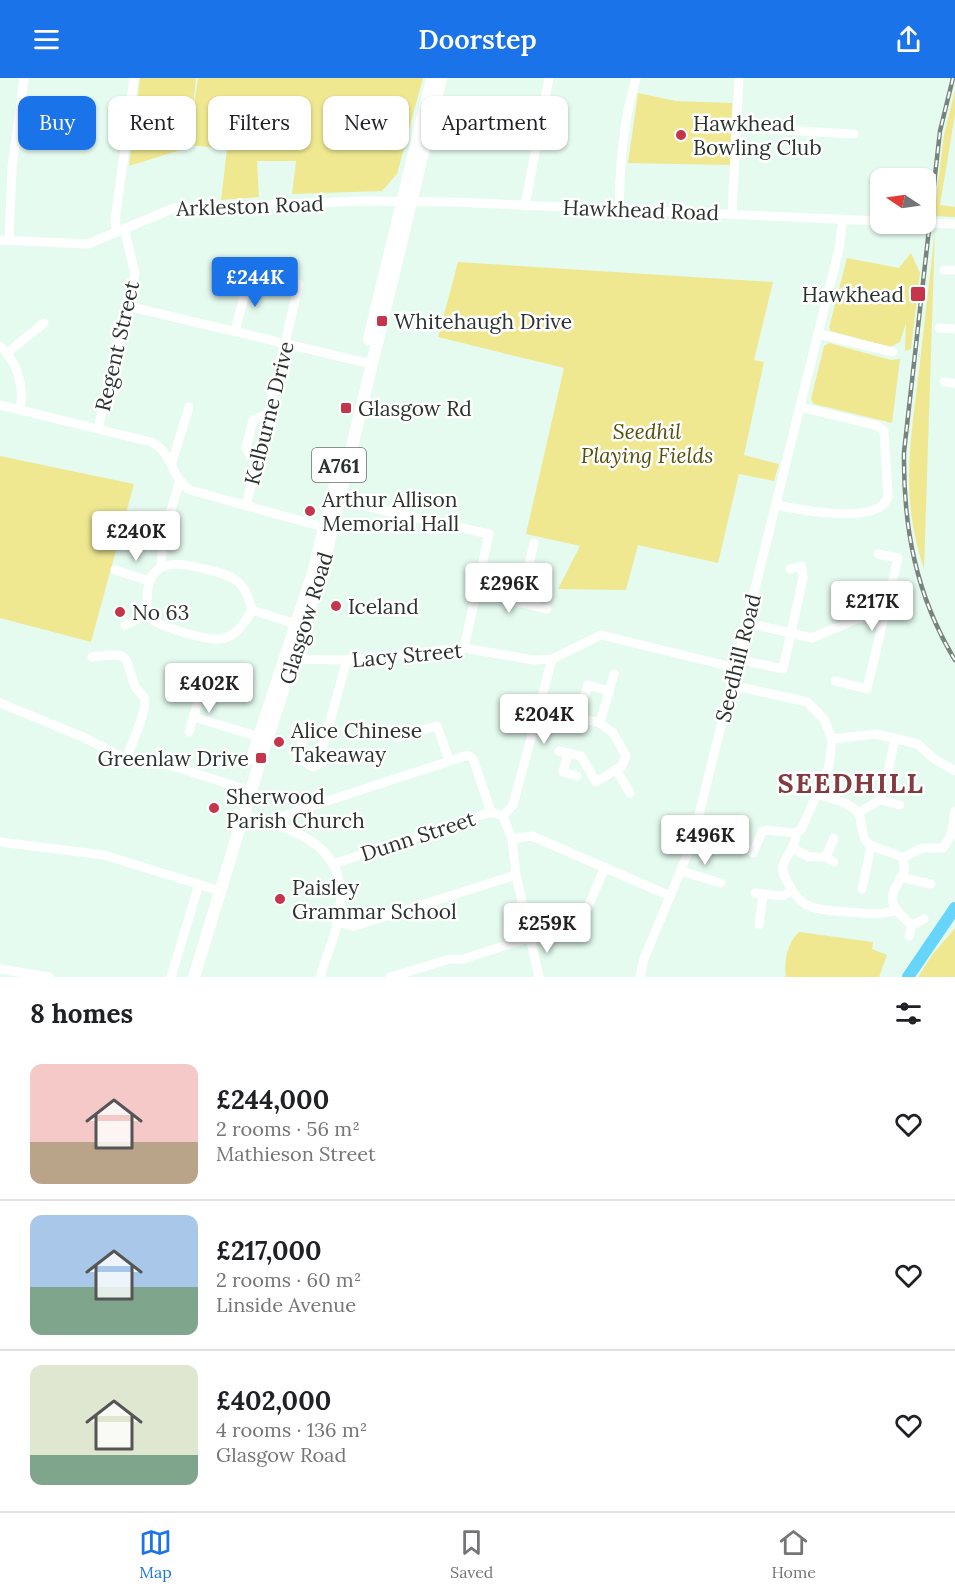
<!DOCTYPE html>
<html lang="en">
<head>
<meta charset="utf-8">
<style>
	body { margin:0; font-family:Lora,serif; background:#f2f2f2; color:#202124; height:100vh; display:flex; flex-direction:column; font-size:22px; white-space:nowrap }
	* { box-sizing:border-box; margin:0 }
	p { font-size:20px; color:#757577 }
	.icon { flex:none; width:33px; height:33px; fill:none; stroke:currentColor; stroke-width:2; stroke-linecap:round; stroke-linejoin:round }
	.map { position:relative; height:899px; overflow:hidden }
	.drawer { display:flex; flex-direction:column; background:#fff; flex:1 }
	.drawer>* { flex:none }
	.top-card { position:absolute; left:18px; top:18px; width:600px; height:54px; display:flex; gap:12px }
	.needle { width:39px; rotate:283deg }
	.buttons { position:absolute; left:870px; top:90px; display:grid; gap:12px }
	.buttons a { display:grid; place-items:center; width:66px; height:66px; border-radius:12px; background:#fff; box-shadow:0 2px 4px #0004; font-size:30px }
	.price { position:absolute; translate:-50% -51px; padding:0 14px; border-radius:6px; background:#fff; color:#222; font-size:20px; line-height:39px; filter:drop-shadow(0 2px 3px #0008) }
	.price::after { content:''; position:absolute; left:50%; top:36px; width:18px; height:14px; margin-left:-9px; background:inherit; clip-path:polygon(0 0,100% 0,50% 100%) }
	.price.current { background:#1a73e8; color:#fff }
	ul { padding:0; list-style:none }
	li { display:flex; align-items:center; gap:18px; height:150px; padding:0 30px }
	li+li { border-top:2px solid #e0e0e0 }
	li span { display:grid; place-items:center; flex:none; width:168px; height:120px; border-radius:12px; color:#555 }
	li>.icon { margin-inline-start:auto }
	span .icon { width:72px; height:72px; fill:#fffc; stroke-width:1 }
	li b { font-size:26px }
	h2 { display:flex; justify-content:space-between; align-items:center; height:72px; padding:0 30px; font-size:26px }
	.chip { padding:0 21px; border-radius:12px; background:#fff; box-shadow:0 2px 4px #0004; font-size:21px; line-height:54px }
	.chip.current { background:#1a73e8; color:#fff }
	header { display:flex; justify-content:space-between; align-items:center; height:78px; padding:0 30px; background:#1a73e8; color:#fff; font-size:27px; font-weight:600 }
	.tabs { display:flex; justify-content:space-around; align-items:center; height:84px; border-top:2px solid #e0e0e0; background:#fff; font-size:16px; color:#757577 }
	.tabs a { display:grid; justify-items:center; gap:3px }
	.tabs .current { color:#1a73e8 }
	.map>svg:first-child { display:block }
	.green { fill:#efe891 }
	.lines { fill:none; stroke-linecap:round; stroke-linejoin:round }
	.river { stroke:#66d5f9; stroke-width:12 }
	.minor { stroke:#fff; stroke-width:9 }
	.major { stroke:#fff; stroke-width:12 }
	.rail-casing { stroke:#77847e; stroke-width:4.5 }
	.rail { stroke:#fff; stroke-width:2; stroke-dasharray:7; stroke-linecap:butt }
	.poi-dot { fill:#c5354c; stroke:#fff; stroke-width:2 }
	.labels { text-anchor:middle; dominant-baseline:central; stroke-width:5; stroke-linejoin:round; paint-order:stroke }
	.shield { fill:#fff; stroke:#6b706d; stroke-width:1.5 }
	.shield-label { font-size:20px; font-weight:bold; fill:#2b332f }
	.poi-label { font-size:21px; fill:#2b332f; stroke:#fff; text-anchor:start }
	.street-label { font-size:21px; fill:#2b332f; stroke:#fff }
	.park-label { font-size:21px; font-style:italic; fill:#544e06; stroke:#fff }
	.district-label { font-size:27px; font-weight:bold; letter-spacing:1.5px; fill:#833b41; stroke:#fff }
</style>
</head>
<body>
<header><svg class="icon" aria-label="menu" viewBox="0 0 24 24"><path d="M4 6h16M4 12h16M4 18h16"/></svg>Doorstep<svg class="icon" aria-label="share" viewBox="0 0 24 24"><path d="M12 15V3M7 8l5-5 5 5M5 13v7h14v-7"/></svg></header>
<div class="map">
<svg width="955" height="899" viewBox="0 0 955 899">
	<rect width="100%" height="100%" fill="#e5fbf0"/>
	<g class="green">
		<path d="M140,0H196L191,46L198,0H423L397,96L382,113L292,116L296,83H257L259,119L221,122L227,71L188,67L187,70L129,88Z"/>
		<path d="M955,12V36L940,127L955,129V139L934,138L944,57Z"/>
		<path d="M638,15L676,23L732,25L730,87L628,85Z"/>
		<path d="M935,152L924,491C900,418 910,367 919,293C924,246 930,199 935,152Z"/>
		<path d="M911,175L920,195L911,271L905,273L906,245L900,264L890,269L831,253L829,250L847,180L899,190Z"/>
		<path d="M458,184L773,204L754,282L764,284L744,377L779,386L774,403L739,396L718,485L638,467L626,512L558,511L580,468L526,456L564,290L438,259Z"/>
		<path d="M829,265L891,282L900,281L892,345L814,326L811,321L824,268Z"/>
		<path d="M0,378L134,406L91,564L0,540Z"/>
		<path d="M955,850V899H918L932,877Z"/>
		<path d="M799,854L873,864L872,871L887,877L879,899H786C784,884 787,865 799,854Z"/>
	</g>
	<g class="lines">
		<path class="river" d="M908,899L955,830"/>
		<g class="minor">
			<path d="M735,45L765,51L854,56"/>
			<path d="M525,128L549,0"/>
			<path d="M619,131C620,86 623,44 636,0"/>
			<path d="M732,136L739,0"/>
			<path d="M926,145L955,146"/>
			<path d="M117,154L115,144L134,0"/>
			<path d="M0,162L88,166L174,130L364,123L454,124L880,143"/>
			<path d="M9,162L12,90L24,0"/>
			<path d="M944,192H955"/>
			<path d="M127,228L371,286"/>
			<path d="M939,250L955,251"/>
			<path d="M235,253L249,200"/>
			<path d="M818,256L893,274"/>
			<path d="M0,268C17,284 25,308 20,331"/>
			<path d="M7,275L44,245"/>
			<path d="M944,304L955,305"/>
			<path d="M0,327L151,364C174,375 170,400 190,412L330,451"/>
			<path d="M98,351L135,196L124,150"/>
			<path d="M172,384L189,329"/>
			<path d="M256,388L246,370L253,342L269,335"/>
			<path d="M334,421L489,456L464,570"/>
			<path d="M777,427C800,432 881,448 888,418L884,353L878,348L800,329"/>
			<path d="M246,428L299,206"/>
			<path d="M161,488L163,460L179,405"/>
			<path d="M115,492L149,503"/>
			<path d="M476,514L547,531"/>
			<path d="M520,525L534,465"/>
			<path d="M252,532C233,566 221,565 185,555C175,551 164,549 154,543L148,536C143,492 159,479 201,490C213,493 227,495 237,503C246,510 249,521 252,532L302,548"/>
			<path d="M747,545L812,560L859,540L866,539L883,543L898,480L878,476"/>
			<path d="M125,547L148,536"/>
			<path d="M92,579C132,574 123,575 135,608C137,613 141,615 144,619C149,629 130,670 126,681"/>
			<path d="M290,581L347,582L464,570L534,582L552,581L601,557L736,590"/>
			<path d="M751,584L783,591L803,500L802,488L790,491"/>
			<path d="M835,603L867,611L883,543"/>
			<path d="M731,607L807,624L824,641L832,661L829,688L802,750L796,755L767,752L762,754L753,775"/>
			<path d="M585,616L588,607L609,613"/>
			<path d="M0,625L83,659L126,681L173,688L250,713"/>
			<path d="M540,630L600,645L613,655L626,678L622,688L596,704L581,678L559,673"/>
			<path d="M194,639L259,659"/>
			<path d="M600,645L614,596"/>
			<path d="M295,651L304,659L297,679L313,689L322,685L323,668L347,582"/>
			<path d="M189,654L204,603L219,605"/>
			<path d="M397,659L437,648L449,682"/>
			<path d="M832,661L876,656L918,666L933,680L955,693"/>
			<path d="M568,675L563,694L577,698"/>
			<path d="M616,691L630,715"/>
			<path d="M888,694L895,660"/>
			<path d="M816,716C828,720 853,724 859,737C863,746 860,756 867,764C875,773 892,772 902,780C915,807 867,812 912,847"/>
			<path d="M880,722L882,710"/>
			<path d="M858,735L880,722L900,727"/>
			<path d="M236,736C285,748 348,763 340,828C338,852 327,876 320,899"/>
			<path d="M503,738L513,727L552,581"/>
			<path d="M503,738L512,761L516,797L539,899"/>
			<path d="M276,747L280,740L306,730L468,677L473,681L491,734"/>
			<path d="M796,755C797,771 780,781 783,794C784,799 788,805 791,810C803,834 825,832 848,834C864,835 879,838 894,833"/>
			<path d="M512,761L532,758L670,818"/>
			<path d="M0,764L104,777L220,813"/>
			<path d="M794,771L809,779H826L834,784"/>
			<path d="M826,779L834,760"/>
			<path d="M902,780L922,770H943L951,758L955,733"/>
			<path d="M333,786L491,734L503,738"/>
			<path d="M681,793L721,805"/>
			<path d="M900,799L931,806"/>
			<path d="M862,811L871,768"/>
			<path d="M755,815L782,818L792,813"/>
			<path d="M337,844L355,848L516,797"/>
			<path d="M759,847L763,817"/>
			<path d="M909,858L912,847L924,841"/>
			<path d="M0,891L49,899"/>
			<path d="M171,899L199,806"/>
			<path d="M390,899L450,881H463L529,860L579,850L605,789"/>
			<path d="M640,899L644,881L692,765L839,171L843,141"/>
		</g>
		<g class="major">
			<path d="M369,261L432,0"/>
			<path d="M252,680L314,491L339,389"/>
			<path d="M194,899L261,680L322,493L441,0"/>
		</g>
		<defs>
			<path id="rail" d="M953,0L940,53L904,374C903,449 916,518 955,582"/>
		</defs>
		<use href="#rail" class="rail-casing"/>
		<use href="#rail" class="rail"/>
	</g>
	<g class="poi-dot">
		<circle cx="681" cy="57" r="6"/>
		<rect x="910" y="208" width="16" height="16" rx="3"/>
		<rect x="376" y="237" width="12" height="12" rx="3"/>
		<rect x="340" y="324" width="12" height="12" rx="3"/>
		<circle cx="310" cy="433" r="6"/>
		<circle cx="336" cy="528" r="6"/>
		<circle cx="120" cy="534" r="6"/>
		<circle cx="279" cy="664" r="6"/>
		<rect x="255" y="674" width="12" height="12" rx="3"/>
		<circle cx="214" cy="730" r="6"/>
		<circle cx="280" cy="821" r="6"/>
	</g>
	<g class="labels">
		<rect class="shield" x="312" y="370" width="54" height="34" rx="4.5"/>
		<g class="shield-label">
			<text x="339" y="387">A761</text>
		</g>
		<g class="poi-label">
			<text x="693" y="45">Hawkhead<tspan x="693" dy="24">Bowling Club</tspan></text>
			<text x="904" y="216" text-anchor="end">Hawkhead</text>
			<text x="394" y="243">Whitehaugh Drive</text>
			<text x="358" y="330">Glasgow Rd</text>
			<text x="322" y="421">Arthur Allison<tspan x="322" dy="24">Memorial Hall</tspan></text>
			<text x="348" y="528">Iceland</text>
			<text x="132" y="534">No 63</text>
			<text x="291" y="652">Alice Chinese<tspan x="291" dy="24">Takeaway</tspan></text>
			<text x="249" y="680" text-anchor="end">Greenlaw Drive</text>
			<text x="226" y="718">Sherwood<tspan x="226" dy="24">Parish Church</tspan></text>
			<text x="292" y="809">Paisley<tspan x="292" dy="24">Grammar School</tspan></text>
		</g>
		<g class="street-label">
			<text transform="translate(250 128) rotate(-2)">Arkleston Road</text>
			<text transform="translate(641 132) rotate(2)">Hawkhead Road</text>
			<text transform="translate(117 268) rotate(-77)">Regent Street</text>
			<text transform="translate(269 335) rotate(-76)">Kelburne Drive</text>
			<text transform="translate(306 540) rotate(-73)">Glasgow Road</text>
			<text transform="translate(407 577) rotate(-5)">Lacy Street</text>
			<text transform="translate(738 580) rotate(-76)">Seedhill Road</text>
			<text transform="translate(418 758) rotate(-18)">Dunn Street</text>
		</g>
		<g class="park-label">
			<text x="647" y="353">Seedhil<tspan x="647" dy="24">Playing Fields</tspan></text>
		</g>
		<g class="district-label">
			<text x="851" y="705">SEEDHILL</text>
		</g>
	</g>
</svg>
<div class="buttons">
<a><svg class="needle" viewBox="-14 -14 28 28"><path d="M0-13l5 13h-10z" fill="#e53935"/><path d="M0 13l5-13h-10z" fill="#757577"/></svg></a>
</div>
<b class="price current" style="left:255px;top:230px">£244K</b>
<b class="price" style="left:136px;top:484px">£240K</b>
<b class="price" style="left:509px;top:536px">£296K</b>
<b class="price" style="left:872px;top:554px">£217K</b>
<b class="price" style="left:209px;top:636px">£402K</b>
<b class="price" style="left:544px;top:667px">£204K</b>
<b class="price" style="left:705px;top:788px">£496K</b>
<b class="price" style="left:547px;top:876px">£259K</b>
<div class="top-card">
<a class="chip current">Buy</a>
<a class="chip">Rent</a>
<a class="chip">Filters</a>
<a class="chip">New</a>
<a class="chip">Apartment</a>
</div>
</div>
<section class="drawer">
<h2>8 homes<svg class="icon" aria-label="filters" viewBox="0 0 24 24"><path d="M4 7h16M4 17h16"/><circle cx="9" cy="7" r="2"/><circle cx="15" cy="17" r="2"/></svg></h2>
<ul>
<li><span style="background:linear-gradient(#f6c9c9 65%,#b9a48a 0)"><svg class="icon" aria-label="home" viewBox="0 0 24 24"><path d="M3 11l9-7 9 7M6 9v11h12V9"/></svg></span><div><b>£244,000</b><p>2 rooms · 56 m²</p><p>Mathieson Street</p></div><svg class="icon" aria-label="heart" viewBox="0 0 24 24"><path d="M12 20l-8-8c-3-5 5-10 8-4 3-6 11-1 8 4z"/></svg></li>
<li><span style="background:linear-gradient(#a9c7e8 60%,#7fa58c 0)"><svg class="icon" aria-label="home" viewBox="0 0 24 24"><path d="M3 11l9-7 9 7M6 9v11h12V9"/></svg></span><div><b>£217,000</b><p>2 rooms · 60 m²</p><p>Linside Avenue</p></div><svg class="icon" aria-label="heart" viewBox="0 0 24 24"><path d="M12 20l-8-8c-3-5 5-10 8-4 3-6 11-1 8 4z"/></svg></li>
<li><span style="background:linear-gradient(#dfe7d0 75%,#7fa58c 0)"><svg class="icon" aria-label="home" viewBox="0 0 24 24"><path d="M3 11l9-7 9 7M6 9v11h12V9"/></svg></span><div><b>£402,000</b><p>4 rooms · 136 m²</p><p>Glasgow Road</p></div><svg class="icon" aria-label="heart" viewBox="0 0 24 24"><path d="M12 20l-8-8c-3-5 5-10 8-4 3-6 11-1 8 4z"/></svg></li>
</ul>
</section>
<nav class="tabs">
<a class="current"><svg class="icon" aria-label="map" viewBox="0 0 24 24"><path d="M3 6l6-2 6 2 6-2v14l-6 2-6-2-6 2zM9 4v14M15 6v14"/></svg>Map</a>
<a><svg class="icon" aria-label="saved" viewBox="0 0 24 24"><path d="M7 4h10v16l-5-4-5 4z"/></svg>Saved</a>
<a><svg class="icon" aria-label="home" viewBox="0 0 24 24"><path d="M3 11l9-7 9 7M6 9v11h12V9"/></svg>Home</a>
</nav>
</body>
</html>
